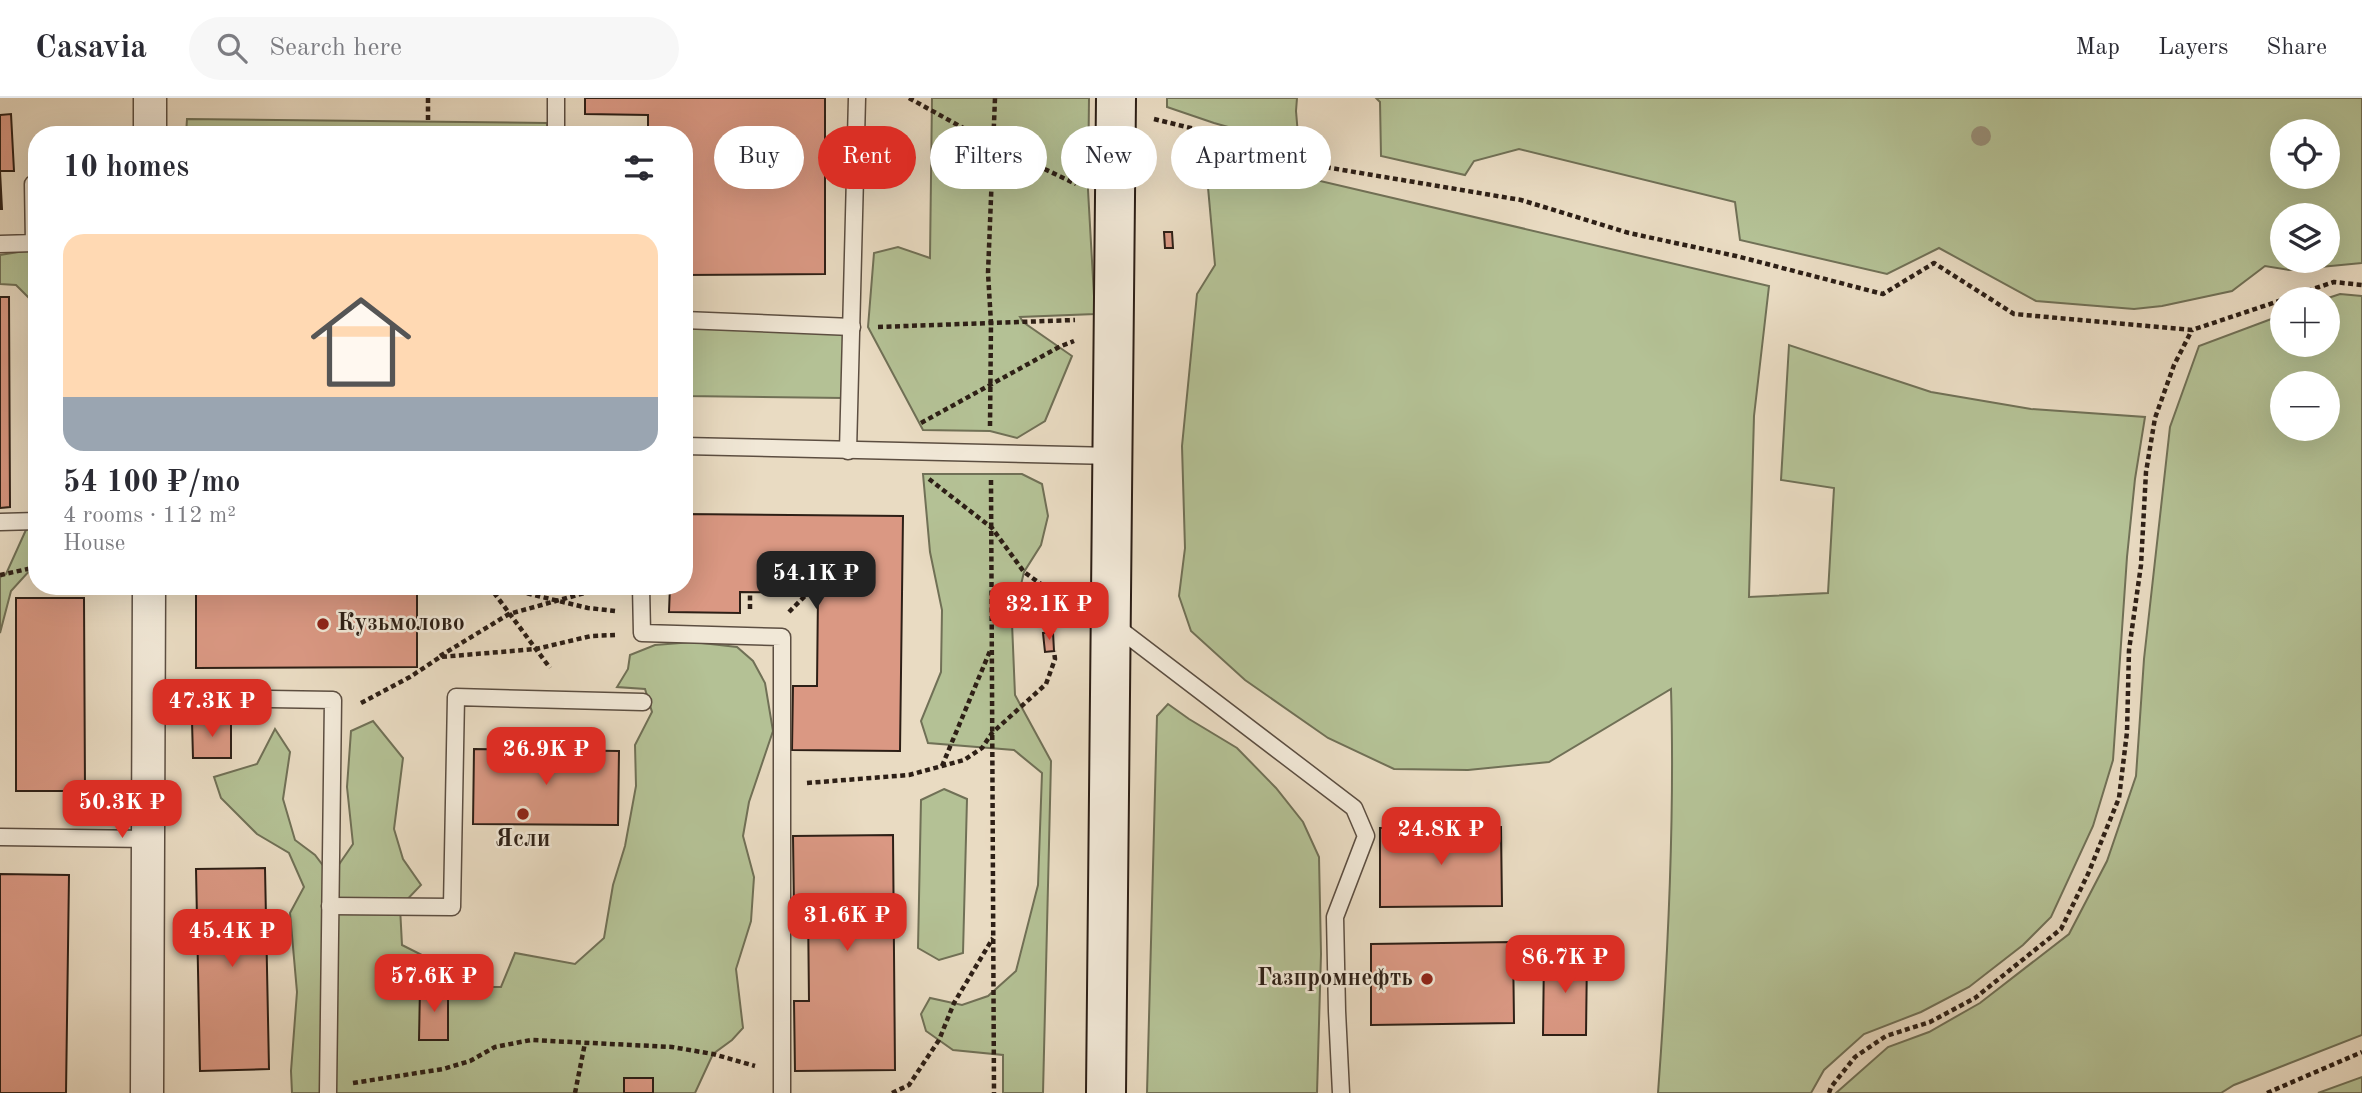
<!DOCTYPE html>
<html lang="en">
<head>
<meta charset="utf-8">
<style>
	body { margin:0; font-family:"Old Standard TT",serif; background:#f7f7f7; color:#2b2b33; height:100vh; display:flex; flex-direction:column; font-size:26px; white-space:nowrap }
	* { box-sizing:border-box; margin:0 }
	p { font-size:23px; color:#7c7c81 }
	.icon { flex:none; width:38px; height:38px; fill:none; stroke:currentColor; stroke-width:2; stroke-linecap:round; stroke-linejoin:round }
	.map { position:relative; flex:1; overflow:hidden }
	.panel { position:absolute; left:28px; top:28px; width:665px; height:469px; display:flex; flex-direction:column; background:#fff; border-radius:28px; box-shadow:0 7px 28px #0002 }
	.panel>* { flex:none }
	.guide { position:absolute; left:714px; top:28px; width:665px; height:63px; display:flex; gap:14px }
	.tools { position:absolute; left:2270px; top:21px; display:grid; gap:14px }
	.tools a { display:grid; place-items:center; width:70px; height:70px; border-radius:50%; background:#fff; box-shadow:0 7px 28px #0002; font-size:35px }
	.price { position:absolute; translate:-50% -60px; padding:0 16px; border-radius:14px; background:#d93025; color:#fff; font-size:23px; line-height:46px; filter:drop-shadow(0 2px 4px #0008) }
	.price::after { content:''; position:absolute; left:50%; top:42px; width:21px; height:16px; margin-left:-10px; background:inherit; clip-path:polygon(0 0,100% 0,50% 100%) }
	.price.active { background:#222; color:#fff }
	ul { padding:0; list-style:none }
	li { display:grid; align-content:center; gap:14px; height:371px; padding:0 35px }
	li+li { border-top:2px solid #e1e1e2 }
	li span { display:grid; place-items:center; height:217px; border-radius:21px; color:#555 }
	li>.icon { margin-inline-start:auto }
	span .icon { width:126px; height:126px; fill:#fffc; stroke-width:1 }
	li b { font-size:30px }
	h2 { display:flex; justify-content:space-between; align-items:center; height:84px; padding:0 35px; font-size:30px }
	.chip { padding:0 24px; border-radius:32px; background:#fff; box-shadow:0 7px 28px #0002; font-size:24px; line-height:63px }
	.chip.active { background:#d93025; color:#fff }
	header { display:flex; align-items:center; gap:42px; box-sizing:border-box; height:98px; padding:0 35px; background:#fff; border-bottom:2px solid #e1e1e2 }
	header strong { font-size:33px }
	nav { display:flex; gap:38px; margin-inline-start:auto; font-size:24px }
	.search { width:490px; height:63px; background:#f7f7f7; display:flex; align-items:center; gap:18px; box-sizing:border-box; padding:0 24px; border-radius:38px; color:#7c7c81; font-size:26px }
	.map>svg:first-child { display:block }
	.green { fill:#b4c195; stroke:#707056; stroke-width:2; fill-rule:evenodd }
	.building { fill:#da9883; stroke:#2d1f16; stroke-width:2 }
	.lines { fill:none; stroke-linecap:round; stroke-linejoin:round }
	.lane-casing { stroke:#5c4e41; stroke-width:19 }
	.street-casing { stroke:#5c4e41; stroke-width:35 }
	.secondary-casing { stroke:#2d1f16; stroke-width:42 }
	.path { stroke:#2d1f16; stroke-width:4.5; stroke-dasharray:5 3.5; stroke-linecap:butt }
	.lane { stroke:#f1e8d7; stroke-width:16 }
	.street { stroke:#f1e8d7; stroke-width:32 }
	.secondary { stroke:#f1e8d7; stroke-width:38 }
	.tree { fill:#988f78 }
	.poi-dot { fill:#8f2418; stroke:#f1e8d7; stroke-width:2.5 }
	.labels { text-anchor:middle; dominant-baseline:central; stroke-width:5; stroke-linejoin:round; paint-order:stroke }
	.poi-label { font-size:24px; font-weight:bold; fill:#2d1f16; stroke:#f1e8d7; text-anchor:start }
</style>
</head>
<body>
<header>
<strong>Casavia</strong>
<div class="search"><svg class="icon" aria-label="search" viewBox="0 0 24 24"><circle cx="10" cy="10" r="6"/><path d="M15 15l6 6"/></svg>Search here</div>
<nav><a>Map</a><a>Layers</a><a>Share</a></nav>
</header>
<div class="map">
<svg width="2362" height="995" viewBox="0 0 2362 995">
	<rect width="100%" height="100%" fill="#e9dbc2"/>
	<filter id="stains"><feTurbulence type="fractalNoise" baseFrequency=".00286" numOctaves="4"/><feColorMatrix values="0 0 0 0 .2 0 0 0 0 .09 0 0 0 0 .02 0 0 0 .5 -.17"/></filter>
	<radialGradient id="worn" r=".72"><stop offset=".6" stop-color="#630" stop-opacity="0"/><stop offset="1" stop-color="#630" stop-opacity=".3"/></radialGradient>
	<g class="green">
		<path d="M932,0H1089L1088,92L1095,216L1020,219L1023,224L1072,258L1045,323L1017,340L990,333L923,332L868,229L874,155L898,149L930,160Z"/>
		<path d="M1167,0H1297L1296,13L1299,49L1214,25L1167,9Z"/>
		<path d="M1376,0H2362V165L2289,172L2265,168L2232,193L2162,208L2134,211L2036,203L1939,150L1887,176L1740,142L1735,104L1519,51L1474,63L1465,77L1381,58L1380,4ZM2282,33H2328V79H2282ZM2282,117H2328V163H2282Z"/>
		<path d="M187,21L547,25V37H186Z"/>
		<path d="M1205,56L1769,188L1754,318L1749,499L1828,495L1834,390L1781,382L1789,247L1931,294L2031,311L2145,319L2135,381L2127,459L2113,662L2093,728L2051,819L2023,847L1969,889L1921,914L1864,936L1824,972L1811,995H1658C1668,861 1675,725 1671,591L1549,664L1468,672L1394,671L1328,640L1245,582L1191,533L1179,498L1185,450L1182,348L1197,196L1215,167Z"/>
		<path d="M37,151V461L32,470L11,493L0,535V479L6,476L30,423L32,325L29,200L16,187L0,186V157Z"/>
		<path d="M2340,196L2362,198V937L2234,987L2221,995H1836L1888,949L1929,934L1980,905L2069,836L2107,763L2136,678L2144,561L2170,329L2199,248L2282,217V247H2328V201H2325ZM2282,285H2328V331H2282Z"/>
		<path d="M684,229L844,234L843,300L684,298Z"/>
		<path d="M923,376H1022L1042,386L1048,418L1041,447L1024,474L1012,525L1015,597L1051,663L1043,995H1003V957L953,952L926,933L921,916L930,900L962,907L988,898L1016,873L1038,787L1042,675L1014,652L928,645L921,623L941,574L942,512L930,454Z"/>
		<path d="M693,544L737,549L753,563L765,585L773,633L749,704L743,738L754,779L751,823L736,871L743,930L732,942L713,956L695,995H292L291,973L297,894L290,815L304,789L289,755L257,736L221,700L214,679L257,666L275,631L290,654L283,701L295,742L315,757L331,778L353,746L347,689L351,633L373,623L403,660L394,731L403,761L421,787L400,809L402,847L436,864L475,889H501L515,855L575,866L604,840L613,787L625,748L636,688L635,647L652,614L645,591L617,589L628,571L630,557L655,547Z"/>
		<path d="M1168,606L1189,621L1237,650L1276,690L1303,724L1319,759L1321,856L1317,995H1147L1157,618Z"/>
		<path d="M944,691L967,701L963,855L939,862L918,850L921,702Z"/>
		<path d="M2362,979V995H2318Z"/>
	</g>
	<g class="building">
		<path d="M585,0H825V176L684,177V37H648V17L585,16Z"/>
		<path d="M11,16L14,73H0L2,111H0V17Z"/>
		<path d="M1164,134H1172L1173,150H1165Z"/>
		<path d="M0,199H9L10,409L0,410Z"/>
		<path d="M684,416L903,418L900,653L792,652L793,588H817L818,495L740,494V515L669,514L670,488H684Z"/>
		<path d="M196,488H417V569L196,570Z"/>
		<path d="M16,500H84L85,693H16Z"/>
		<path d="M1053,534L1054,553L1045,554L1043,535Z"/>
		<path d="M231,622V660H193L192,623Z"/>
		<path d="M474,651L619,653L618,727L473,726Z"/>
		<path d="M1501,729L1502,808L1380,809V730Z"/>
		<path d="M893,737L895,972L795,973L794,903H809L808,810H794L793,738Z"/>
		<path d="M265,770L269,971L200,973L196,771Z"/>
		<path d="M0,776L69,777L66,995H0Z"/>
		<path d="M1513,844L1514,925L1371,927V846Z"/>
		<path d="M1544,856H1587L1586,937H1543Z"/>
		<path d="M420,889H448V942H419Z"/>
		<rect x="624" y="980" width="29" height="15"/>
	</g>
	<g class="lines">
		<defs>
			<g id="lane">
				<path d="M556,37V0"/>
				<path d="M0,146L34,145L33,86"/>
				<path d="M684,222L852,229"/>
				<path d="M684,348L1113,358"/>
				<path d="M848,353L857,0"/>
				<path d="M0,424L37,423"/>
				<path d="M641,488L642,535L782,539V995"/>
				<path d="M1114,527L1354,710L1366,738L1335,819L1337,913L1341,995"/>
				<path d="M148,599L333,602L328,995"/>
				<path d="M0,739L148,741"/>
				<path d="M330,808L452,809L456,599L643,604"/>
			</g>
			<g id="street">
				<path d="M150,37V0"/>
				<path d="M147,995L149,488"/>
			</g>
			<path id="secondary" d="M1106,995L1116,0"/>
		</defs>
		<use href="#lane" class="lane-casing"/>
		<use href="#street" class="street-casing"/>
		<use href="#secondary" class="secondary-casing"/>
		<g class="path">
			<path d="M428,0V24"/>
			<path d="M909,0L992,46L1076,86"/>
			<path d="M1154,21L1211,35L1319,68L1521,102L1629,135L1736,158L1883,196L1934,165L2014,216L2192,232L2282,202"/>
			<path d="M2283,201L2334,184L2362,187"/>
			<path d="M878,229L1075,222"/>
			<path d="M921,325L1059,249L1074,243"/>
			<path d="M990,328L991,225L988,175L995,0"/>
			<path d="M929,381L992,430L1024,474L1045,489L1053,534"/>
			<path d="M991,382L994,995"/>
			<path d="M0,477L37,469"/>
			<path d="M489,488L550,570"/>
			<path d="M512,488L521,494L588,510L615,513"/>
			<path d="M750,511V494"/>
			<path d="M789,514L808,495"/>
			<path d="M440,558L509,516L610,488"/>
			<path d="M361,605L410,579L440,559L536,551L591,538L615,537"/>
			<path d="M942,668L990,553"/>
			<path d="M807,685L909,677L964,662L982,650L992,635L1046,586L1055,561L1054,553"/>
			<path d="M353,985L443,971L470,963L495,949L531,942L672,949L713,956L755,968"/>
			<path d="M575,995L585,945"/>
			<path d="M892,995L909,987L939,942L954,905L993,840"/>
			<path d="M1829,995L1831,989L1855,959L1886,938L1930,924L1975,900L2061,831L2088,776L2119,700L2127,634L2129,552L2141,467L2146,374L2155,320L2174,267L2192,232"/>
			<path d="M2267,995L2362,954"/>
		</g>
		<use href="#lane" class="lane"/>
		<use href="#street" class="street"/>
		<use href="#secondary" class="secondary"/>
	</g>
	<circle class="tree" cx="1981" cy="38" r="10"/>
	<g class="poi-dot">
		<circle cx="323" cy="526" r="7"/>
		<circle cx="523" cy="716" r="7"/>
		<circle cx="1427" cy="881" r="7"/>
	</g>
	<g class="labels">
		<g class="poi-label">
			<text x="337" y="526">Кузьмолово</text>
			<text x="523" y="742" text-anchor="middle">Ясли</text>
			<text x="1413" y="881" text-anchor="end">Газпромнефть</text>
		</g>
	</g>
	<rect width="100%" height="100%" filter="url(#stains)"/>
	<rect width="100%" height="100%" fill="url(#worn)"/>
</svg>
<div class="tools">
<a><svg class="icon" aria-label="locate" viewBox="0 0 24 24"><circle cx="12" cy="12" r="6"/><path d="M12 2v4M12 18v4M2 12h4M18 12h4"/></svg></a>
<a><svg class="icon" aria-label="layers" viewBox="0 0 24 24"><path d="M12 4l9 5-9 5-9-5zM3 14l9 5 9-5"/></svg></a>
<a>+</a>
<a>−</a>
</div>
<b class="price active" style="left:816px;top:513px">54.1K ₽</b>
<b class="price" style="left:1049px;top:544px">32.1K ₽</b>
<b class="price" style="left:212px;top:641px">47.3K ₽</b>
<b class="price" style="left:546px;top:689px">26.9K ₽</b>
<b class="price" style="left:122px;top:742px">50.3K ₽</b>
<b class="price" style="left:1441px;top:769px">24.8K ₽</b>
<b class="price" style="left:847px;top:855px">31.6K ₽</b>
<b class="price" style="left:232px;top:871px">45.4K ₽</b>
<b class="price" style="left:1565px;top:897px">86.7K ₽</b>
<b class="price" style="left:434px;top:916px">57.6K ₽</b>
<div class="guide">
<a class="chip">Buy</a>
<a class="chip active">Rent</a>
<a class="chip">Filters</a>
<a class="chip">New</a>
<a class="chip">Apartment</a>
</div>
<section class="panel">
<h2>10 homes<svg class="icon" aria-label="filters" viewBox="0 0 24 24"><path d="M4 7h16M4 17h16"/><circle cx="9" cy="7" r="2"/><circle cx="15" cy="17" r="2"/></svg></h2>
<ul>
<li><span style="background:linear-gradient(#ffd9b3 75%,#9aa5b1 0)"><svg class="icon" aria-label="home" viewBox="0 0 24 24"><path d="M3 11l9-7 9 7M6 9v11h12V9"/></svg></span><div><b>54 100 ₽/mo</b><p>4 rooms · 112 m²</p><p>House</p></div></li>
</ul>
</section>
</div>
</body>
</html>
